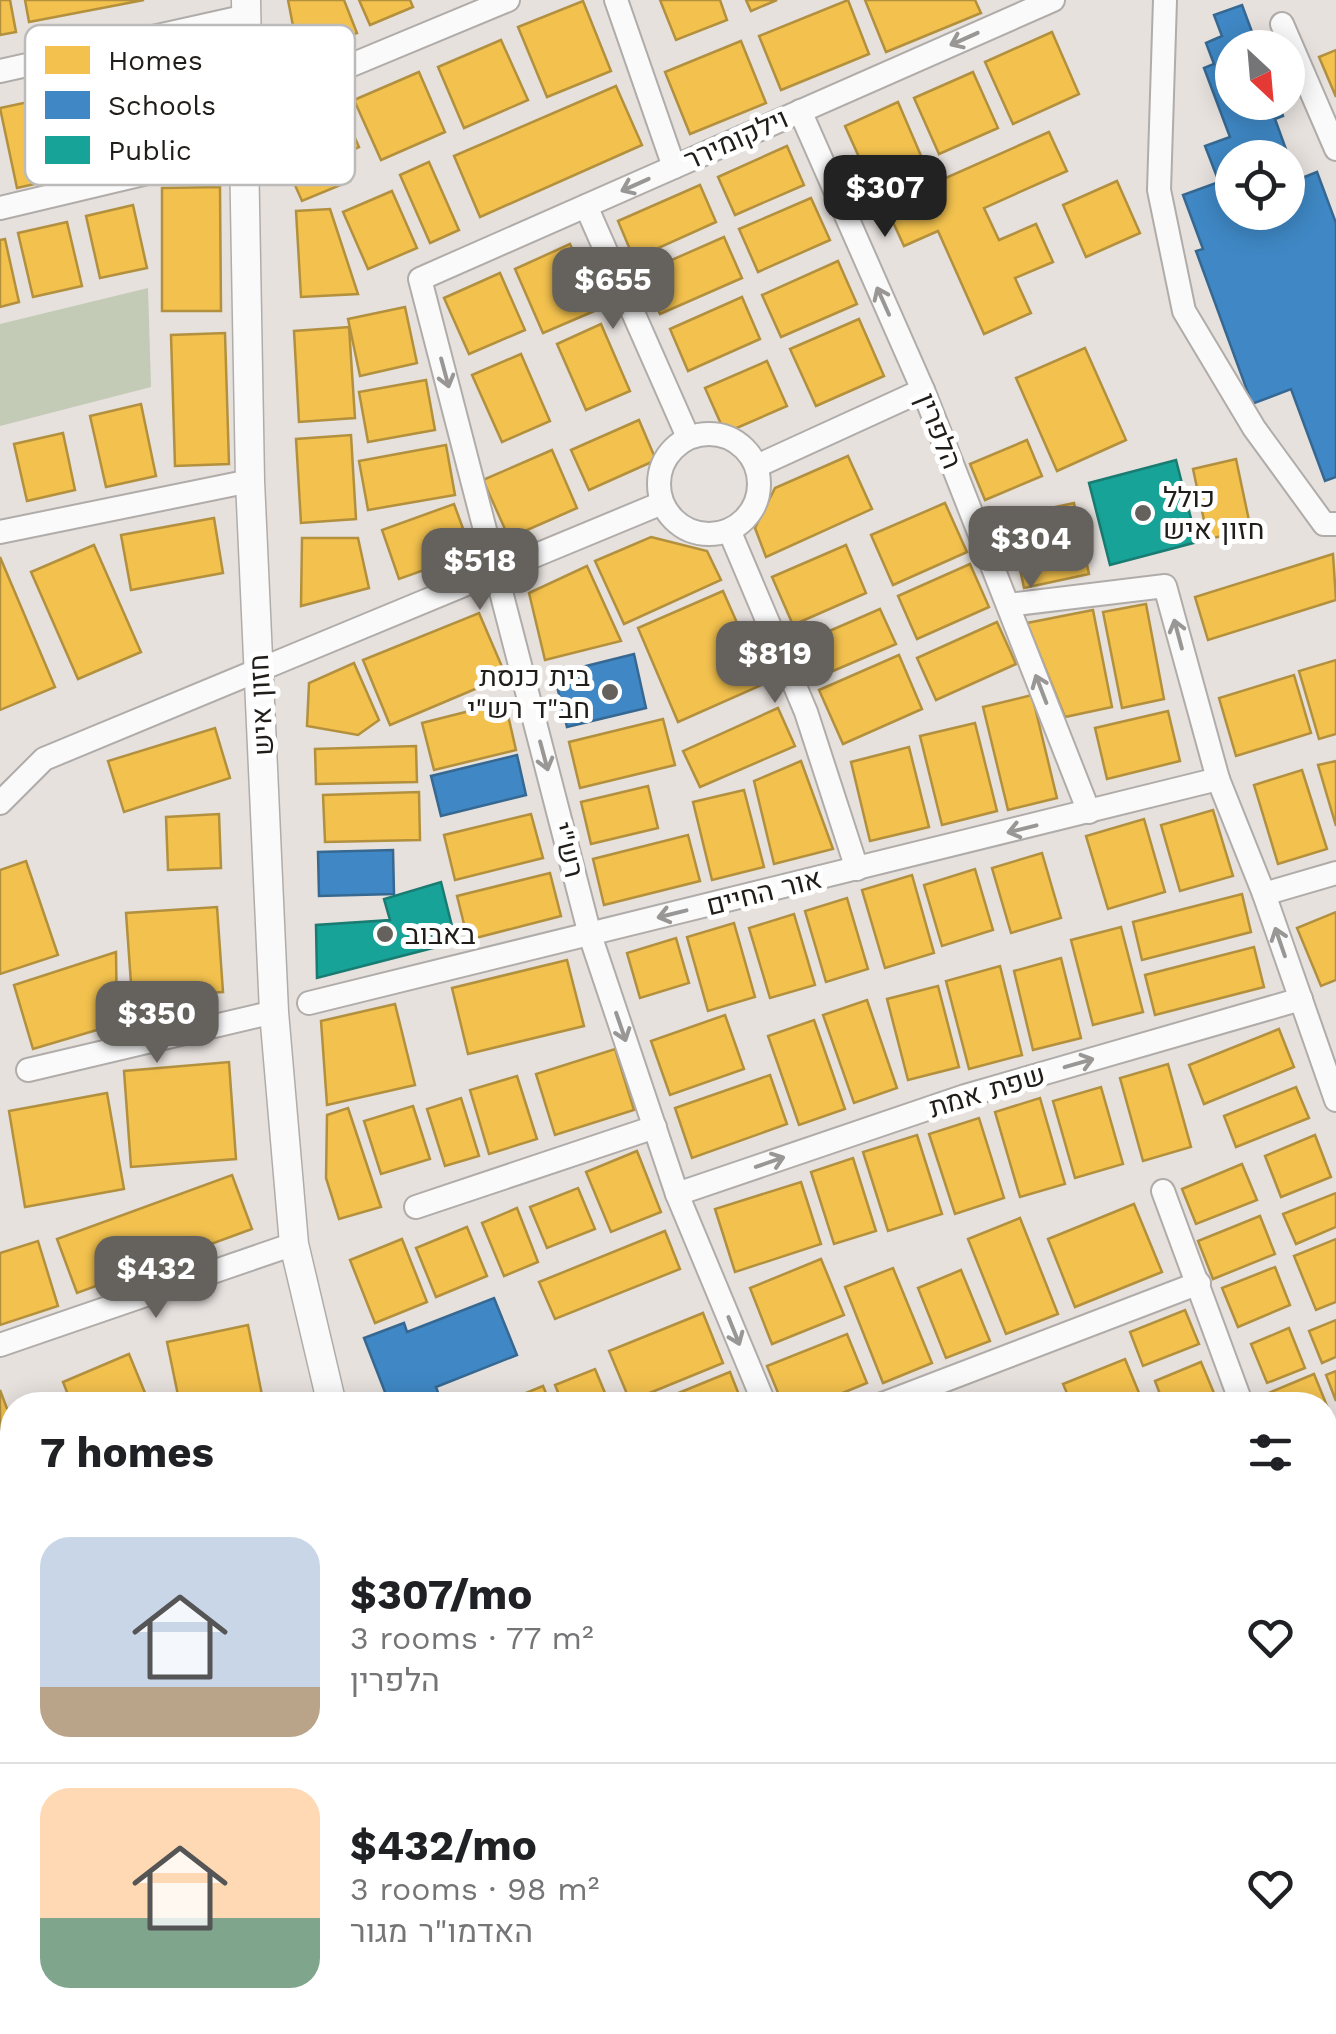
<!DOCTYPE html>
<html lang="en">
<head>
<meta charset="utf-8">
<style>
	body { margin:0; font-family:"Work Sans",Heebo,sans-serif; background:#f2f2f2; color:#202124; height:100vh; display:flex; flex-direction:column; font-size:38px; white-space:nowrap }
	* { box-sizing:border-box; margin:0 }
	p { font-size:32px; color:#757577 }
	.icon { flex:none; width:55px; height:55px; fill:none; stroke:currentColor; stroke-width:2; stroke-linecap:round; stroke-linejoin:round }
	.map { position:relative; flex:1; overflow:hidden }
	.details { position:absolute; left:0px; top:1392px; width:1338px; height:642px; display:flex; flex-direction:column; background:#fff; border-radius:40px 40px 0 0; box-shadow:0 5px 25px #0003 }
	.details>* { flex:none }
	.needle { width:65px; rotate:154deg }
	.tools { position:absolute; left:1215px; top:30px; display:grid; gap:20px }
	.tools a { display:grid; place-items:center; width:90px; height:90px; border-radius:50%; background:#fff; box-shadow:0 5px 25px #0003; font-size:50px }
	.price { position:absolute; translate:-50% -85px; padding:0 22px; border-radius:20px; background:#65625e; color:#fff; font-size:32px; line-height:65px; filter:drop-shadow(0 2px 5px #0008) }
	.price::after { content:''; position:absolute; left:50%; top:60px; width:30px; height:22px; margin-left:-15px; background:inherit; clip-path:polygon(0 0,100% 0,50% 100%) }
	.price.selected { background:#222; color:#fff }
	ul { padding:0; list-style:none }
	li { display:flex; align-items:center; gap:30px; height:250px; padding:0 40px }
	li+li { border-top:2px solid #e0e0e0 }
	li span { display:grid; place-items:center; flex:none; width:280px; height:200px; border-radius:30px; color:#555 }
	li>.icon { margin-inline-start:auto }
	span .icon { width:120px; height:120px; fill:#fffc; stroke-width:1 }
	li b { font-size:42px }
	h2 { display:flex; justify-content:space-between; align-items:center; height:120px; padding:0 40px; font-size:42px }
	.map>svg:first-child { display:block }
	.green { fill:#c3cab6 }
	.homes { fill:#f2c14e; stroke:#b3903e; stroke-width:2.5 }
	.schools { fill:#3f88c5; stroke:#366892; stroke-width:2.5; fill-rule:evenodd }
	.public { fill:#17a398; stroke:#1a7b72; stroke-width:2.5 }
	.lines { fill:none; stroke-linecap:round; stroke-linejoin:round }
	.minor-casing { stroke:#b0aca9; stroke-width:26 }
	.tertiary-casing { stroke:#b0aca9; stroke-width:31 }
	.minor { stroke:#fbfafa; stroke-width:22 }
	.tertiary { stroke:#fbfafa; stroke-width:28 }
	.oneway { stroke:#989795 }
	.poi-dot { fill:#65625e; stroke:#fff; stroke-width:4 }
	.labels { text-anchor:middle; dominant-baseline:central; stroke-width:10; stroke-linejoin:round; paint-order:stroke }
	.street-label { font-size:28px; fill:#201d1a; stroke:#fff }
	.poi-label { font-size:28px; fill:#201d1a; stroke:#fff; text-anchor:start }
	.key { fill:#fff; stroke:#bcbbba; stroke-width:2.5 }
	.key-label { font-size:28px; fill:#201d1a }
</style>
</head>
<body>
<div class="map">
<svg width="1336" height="2034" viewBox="0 0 1336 2034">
	<rect width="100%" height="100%" fill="#e6e1dd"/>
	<path class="green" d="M148,288L151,387L0,426V324Z"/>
	<g class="homes">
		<path d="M0,0H10L16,32L0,35Z"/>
		<path d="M25,0H144L29,22Z"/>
		<path d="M288,0H344L357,33L299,57Z"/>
		<path d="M359,0H410L413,7L370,25Z"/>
		<path d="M660,0H720L727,20L676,40Z"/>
		<path d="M746,0H777L751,11Z"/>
		<path d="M848,0L869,54L781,90L759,36Z"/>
		<path d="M865,0H975L981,13L886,52Z"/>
		<path d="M583,1L611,71L547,97L518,27Z"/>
		<path d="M1052,32L1079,94L1013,124L985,62Z"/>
		<path d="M501,40L528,100L464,128L438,67Z"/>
		<path d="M741,41L766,103L690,134L665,72Z"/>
		<path d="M1336,50V97L1319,57Z"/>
		<path d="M419,72L445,132L381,160L354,100Z"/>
		<path d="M973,72L998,128L939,154L914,98Z"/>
		<path d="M616,86L642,145L480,217L454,156Z"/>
		<path d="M52,97L70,176L17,188L0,108Z"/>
		<path d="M338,99L359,147L339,156L350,181L302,201L282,156L304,146L293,118Z"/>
		<path d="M898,102L925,165L873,188L845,126Z"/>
		<path d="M1049,132L1067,171L984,208L999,240L1036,224L1053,262L1015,278L1031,313L984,334L938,231L904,246L885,205Z"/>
		<path d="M787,146L804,185L735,215L718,177Z"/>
		<path d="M429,162L459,230L430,243L400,175Z"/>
		<path d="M1117,181L1140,233L1086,257L1063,205Z"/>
		<path d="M700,185L716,222L634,259L618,221Z"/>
		<path d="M220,187L221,311H162V188Z"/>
		<path d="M392,191L417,248L368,269L343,212Z"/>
		<path d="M811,198L830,240L758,272L739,229Z"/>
		<path d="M133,205L147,268L100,278L86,216Z"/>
		<path d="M330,209L358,294L301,297L296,211Z"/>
		<path d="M67,222L82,286L33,297L18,233Z"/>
		<path d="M724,237L742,278L660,314L642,273Z"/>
		<path d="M5,239L19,302L0,307V240Z"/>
		<path d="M570,244L599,309L543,333L515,269Z"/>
		<path d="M838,261L857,304L781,337L762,295Z"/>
		<path d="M500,273L525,330L469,354L444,298Z"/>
		<path d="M742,297L760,339L688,371L670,329Z"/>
		<path d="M405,307L417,363L360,376L348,319Z"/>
		<path d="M859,319L884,376L816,406L790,349Z"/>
		<path d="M601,324L630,391L586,410L557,344Z"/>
		<path d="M349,327L355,418L299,422L294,331Z"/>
		<path d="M225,333L229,464L175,466L171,335Z"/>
		<path d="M1085,348L1126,440L1057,471L1016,378Z"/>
		<path d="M521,354L550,421L502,442L472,375Z"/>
		<path d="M767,361L787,406L725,433L705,388Z"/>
		<path d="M426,380L435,430L368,442L359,392Z"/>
		<path d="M141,404L156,476L106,487L90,416Z"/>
		<path d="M639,420L656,460L589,490L571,450Z"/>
		<path d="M63,433L75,490L27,501L14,444Z"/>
		<path d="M351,435L356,519L301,523L296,439Z"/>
		<path d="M1027,440L1042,476L985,500L970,464Z"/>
		<path d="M446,445L455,495L368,510L359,461Z"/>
		<path d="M552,450L577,508L509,538L483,480Z"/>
		<path d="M848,456L872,509L766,557L755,528L775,488Z"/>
		<path d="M1236,459L1251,530L1208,539L1193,469Z"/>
		<path d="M945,503L967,552L893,585L871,535Z"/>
		<path d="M1074,503L1089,574L1024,588L1009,517Z"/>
		<path d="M454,504L472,553L399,579L382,530Z"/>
		<path d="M214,518L223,573L131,590L121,535Z"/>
		<path d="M651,537L707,551L721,580L624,624L595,561Z"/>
		<path d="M302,538H358L369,588L301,606Z"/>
		<path d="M94,545L141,652L78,679L31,572Z"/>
		<path d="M846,545L866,593L793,625L772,577Z"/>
		<path d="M1333,554L1336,600L1208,640L1195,597Z"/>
		<path d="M0,557L55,687L0,710Z"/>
		<path d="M970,564L989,607L917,639L898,596Z"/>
		<path d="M587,566L621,641L545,660L529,593Z"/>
		<path d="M723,591L764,684L678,722L638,628Z"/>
		<path d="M1146,604L1164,699L1122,708L1103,612Z"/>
		<path d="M880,609L896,644L819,677L804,642Z"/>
		<path d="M1093,610L1112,707L1065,717L1027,623Z"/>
		<path d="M479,613L506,676L390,725L363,660Z"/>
		<path d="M997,622L1016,664L936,700L917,658Z"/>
		<path d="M899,655L922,709L843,744L819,690Z"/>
		<path d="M1336,660V734L1319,739L1299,671Z"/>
		<path d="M354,663L379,720L358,735L307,726L309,683Z"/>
		<path d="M1294,675L1311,733L1236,756L1219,698Z"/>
		<path d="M1032,695L1057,798L1008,810L983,707Z"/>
		<path d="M505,702L516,750L434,770L422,723Z"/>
		<path d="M778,708L795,746L700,787L683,751Z"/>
		<path d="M1168,711L1180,761L1107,779L1095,728Z"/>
		<path d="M663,719L675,765L580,788L569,742Z"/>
		<path d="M975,723L997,811L942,825L920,736Z"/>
		<path d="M215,728L230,778L124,812L108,761Z"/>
		<path d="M416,746L417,782L316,784L315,749Z"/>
		<path d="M909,747L929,827L870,841L851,762Z"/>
		<path d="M801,761L833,849L774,864L754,781Z"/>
		<path d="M1336,761V826L1318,765Z"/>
		<path d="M1302,770L1327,849L1278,864L1254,785Z"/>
		<path d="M648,786L658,828L591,844L581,802Z"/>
		<path d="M744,790L764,867L712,880L693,802Z"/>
		<path d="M419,792L420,840L325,842L323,795Z"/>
		<path d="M1213,810L1233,876L1180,891L1161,825Z"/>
		<path d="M219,814L221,868L168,870L166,817Z"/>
		<path d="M531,814L543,858L455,880L444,835Z"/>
		<path d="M1144,819L1165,892L1108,909L1086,836Z"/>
		<path d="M688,835L700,881L604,905L593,859Z"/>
		<path d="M1042,853L1061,918L1011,933L992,868Z"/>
		<path d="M26,861L58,955L0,974V870Z"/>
		<path d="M975,869L993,930L942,946L924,885Z"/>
		<path d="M550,873L561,916L468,940L457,896Z"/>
		<path d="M912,875L934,953L885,968L862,890Z"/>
		<path d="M1242,894L1251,932L1142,960L1133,922Z"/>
		<path d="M847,898L868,969L826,982L805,911Z"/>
		<path d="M217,907L223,992L132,998L126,913Z"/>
		<path d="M1336,912V980L1321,986L1297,928Z"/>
		<path d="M794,914L815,985L770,998L749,928Z"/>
		<path d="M734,923L755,997L708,1011L687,937Z"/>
		<path d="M1121,927L1143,1012L1093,1025L1071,940Z"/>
		<path d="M676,938L689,983L640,998L627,953Z"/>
		<path d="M1254,947L1264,987L1155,1015L1145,975Z"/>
		<path d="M116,952L117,1024L33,1049L14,985Z"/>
		<path d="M1061,958L1081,1038L1033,1050L1014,971Z"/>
		<path d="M567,960L584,1026L468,1054L452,988Z"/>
		<path d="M1000,966L1022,1055L969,1069L946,981Z"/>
		<path d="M938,986L959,1067L908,1080L887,999Z"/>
		<path d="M867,1000L897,1088L854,1103L823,1015Z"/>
		<path d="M395,1004L415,1085L327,1105L321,1021Z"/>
		<path d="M725,1015L744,1069L670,1095L651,1041Z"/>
		<path d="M814,1020L845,1109L799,1125L768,1036Z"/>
		<path d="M1279,1029L1294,1067L1204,1104L1189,1065Z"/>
		<path d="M615,1049L634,1110L555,1135L536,1074Z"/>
		<path d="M229,1062L236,1159L131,1167L124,1071Z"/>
		<path d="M1168,1064L1191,1147L1143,1161L1120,1078Z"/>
		<path d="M770,1075L787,1124L692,1158L675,1108Z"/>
		<path d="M517,1076L537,1139L489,1154L470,1090Z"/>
		<path d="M1101,1087L1123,1164L1075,1178L1053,1101Z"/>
		<path d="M1296,1087L1309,1118L1236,1147L1224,1116Z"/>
		<path d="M107,1093L124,1189L25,1207L9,1111Z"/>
		<path d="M461,1098L479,1156L445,1166L427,1109Z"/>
		<path d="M1040,1098L1065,1184L1020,1197L995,1112Z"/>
		<path d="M413,1106L430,1159L381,1174L364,1121Z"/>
		<path d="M348,1108L381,1207L339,1219L326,1178L327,1115Z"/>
		<path d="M979,1118L1004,1198L955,1214L929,1134Z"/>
		<path d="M917,1135L942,1214L888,1231L863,1152Z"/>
		<path d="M1315,1135L1331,1177L1281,1197L1265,1156Z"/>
		<path d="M637,1151L661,1212L611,1232L586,1172Z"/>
		<path d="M853,1158L876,1231L834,1244L811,1172Z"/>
		<path d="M1242,1164L1257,1200L1196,1224L1182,1189Z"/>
		<path d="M232,1175L252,1229L77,1293L57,1239Z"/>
		<path d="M801,1182L821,1244L735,1272L715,1209Z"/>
		<path d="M578,1188L595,1229L547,1248L530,1207Z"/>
		<path d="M1336,1193V1227L1296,1244L1283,1214Z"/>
		<path d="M1134,1204L1162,1272L1075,1307L1048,1239Z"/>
		<path d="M517,1208L538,1262L504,1276L482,1223Z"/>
		<path d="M1260,1216L1275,1254L1213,1279L1198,1241Z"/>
		<path d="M1020,1218L1058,1314L1006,1334L968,1239Z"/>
		<path d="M467,1227L487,1276L436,1297L416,1248Z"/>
		<path d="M665,1231L680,1269L555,1319L539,1282Z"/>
		<path d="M402,1239L427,1302L375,1323L350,1260Z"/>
		<path d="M1336,1239V1302L1316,1310L1294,1256Z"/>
		<path d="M38,1241L58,1306L0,1325V1253Z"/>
		<path d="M821,1259L844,1315L772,1344L750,1288Z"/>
		<path d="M1275,1267L1290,1305L1238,1327L1222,1288Z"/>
		<path d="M893,1268L932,1363L883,1383L845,1287Z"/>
		<path d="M961,1270L990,1341L946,1358L918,1288Z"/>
		<path d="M1185,1310L1199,1344L1143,1366L1130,1332Z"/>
		<path d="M703,1313L723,1363L630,1401L609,1351Z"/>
		<path d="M1336,1320V1357L1322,1363L1309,1331Z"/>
		<path d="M248,1325L264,1405H180L167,1342Z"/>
		<path d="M1289,1328L1305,1368L1267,1383L1251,1344Z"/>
		<path d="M847,1334L867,1383L813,1405H783L767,1366Z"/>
		<path d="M129,1354L150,1405H72L63,1382Z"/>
		<path d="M1125,1359L1144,1405H1072L1063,1384Z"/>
		<path d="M1201,1362L1219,1405H1164L1155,1381Z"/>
		<path d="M595,1369L610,1405H563L555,1385Z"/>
		<path d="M1336,1371V1401L1326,1375Z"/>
		<path d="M730,1372L743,1405H649Z"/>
		<path d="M1314,1374L1336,1428V1498L1325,1502V1405H1254L1252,1400Z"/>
		<path d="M543,1386L551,1405H497Z"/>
		<path d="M0,1390L12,1422V1453L0,1458Z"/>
		<path d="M1047,1394L1051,1405H1019Z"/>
		<path d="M1336,1573V1642L1325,1612V1577Z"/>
		<path d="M12,1598V1652L0,1656V1601Z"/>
		<path d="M1325,1634L1335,1661L1325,1665Z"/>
		<path d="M12,1676V1724L4,1727L0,1719V1681Z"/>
		<path d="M1336,1705V1794L1325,1798V1709Z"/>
		<path d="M0,1746L12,1772V1788L0,1793Z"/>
		<path d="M12,1813V1871L0,1876V1818Z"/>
		<path d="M1336,1863V1930L1325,1902V1867Z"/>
		<path d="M12,1883V1923L0,1892V1888Z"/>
		<path d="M127,2022H133L138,2034H98Z"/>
		<path d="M152,2022H215L220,2034H156Z"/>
		<path d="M227,2022H279L282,2031L231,2034Z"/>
		<path d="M288,2022H354L359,2034H293Z"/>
		<path d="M367,2022H425L427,2029L415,2034H372Z"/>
		<path d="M489,2022H569L574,2034H494Z"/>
		<path d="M610,2022H685L689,2034H614Z"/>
		<path d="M738,2022H840L843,2030L834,2034H742Z"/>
		<path d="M896,2022H954L958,2034H867Z"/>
		<path d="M1028,2022H1107L1111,2031L1032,2034Z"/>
		<path d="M1192,2022H1310L1314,2034H1179L1177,2028Z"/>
	</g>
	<g class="schools">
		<path d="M1242,5L1258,48H1232V102H1278L1283,116L1275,119L1297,180L1317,172L1336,223V477L1325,481L1291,389L1252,404L1196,251L1203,249L1183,195L1219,182L1205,146L1230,137L1204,68L1214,64L1206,43L1222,36L1214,15ZM1232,158H1288V212H1232Z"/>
		<path d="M634,654L646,708L567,727L554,674Z"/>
		<path d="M517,755L526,795L441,816L431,776Z"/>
		<path d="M393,850L394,894L319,896L318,852Z"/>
		<path d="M494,1298L517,1355L436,1387L440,1398L422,1405H390L364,1338L404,1323L407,1332Z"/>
	</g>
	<g class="public">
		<path d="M1176,460L1197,542L1110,565L1089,483Z"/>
		<path d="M441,882L456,942L317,978L316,925L390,920L384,899Z"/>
	</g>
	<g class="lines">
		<defs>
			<g id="minor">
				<path d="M616,0L674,167"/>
				<path d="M1165,0L1159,190L1184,311L1254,428L1324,524H1336"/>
				<path d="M1282,24L1336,149"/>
				<path d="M0,71L247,16"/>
				<path d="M248,108L508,0"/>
				<path d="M800,111L923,390L1089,812"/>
				<path d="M586,206L688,437"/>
				<path d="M0,208L244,150"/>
				<circle cx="709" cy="484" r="50"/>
				<path d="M757,466L923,390"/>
				<path d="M729,530L806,712L857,869"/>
				<path d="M0,532L250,481"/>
				<path d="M1008,605L1165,586L1218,779L1264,894L1336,1100"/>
				<path d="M0,803L44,759L662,503"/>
				<path d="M1264,894L1336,873"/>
				<path d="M309,1003L1218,779"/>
				<path d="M28,1070L274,1012"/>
				<path d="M1163,1191L1242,1405"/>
				<path d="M677,1194L965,1096L1301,999"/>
				<path d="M416,1207L655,1127"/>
				<path d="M0,1345L294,1244"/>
				<path d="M765,1405L677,1194L590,935L420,279L1053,0"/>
				<path d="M880,1405L1199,1283"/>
				<path d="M1325,1826L1336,1822"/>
				<path d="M1325,1998L1336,2029"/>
				<path d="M452,2022L457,2034"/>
				<path d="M717,2022L722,2034"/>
				<path d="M997,2022L1001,2034"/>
			</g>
			<g id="tertiary">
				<path d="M246,0L248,108L244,150L250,481L274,1012L294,1244L332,1405"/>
				<path d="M1325,1539L1336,1535"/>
				<path d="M0,2032L26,2022"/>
			</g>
		</defs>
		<use href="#minor" class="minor-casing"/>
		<use href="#tertiary" class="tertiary-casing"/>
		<use href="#minor" class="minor"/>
		<use href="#tertiary" class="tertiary"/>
	</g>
	<defs><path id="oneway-shaft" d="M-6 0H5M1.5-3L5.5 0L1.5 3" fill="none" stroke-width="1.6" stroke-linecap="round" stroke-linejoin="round" transform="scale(2.5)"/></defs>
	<g class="oneway">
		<use href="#oneway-shaft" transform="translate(964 39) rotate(156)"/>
		<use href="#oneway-shaft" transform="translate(635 185) rotate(156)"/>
		<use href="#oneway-shaft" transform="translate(883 301) rotate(-114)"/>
		<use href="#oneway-shaft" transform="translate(445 373) rotate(75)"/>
		<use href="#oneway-shaft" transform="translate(1178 634) rotate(-105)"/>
		<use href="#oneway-shaft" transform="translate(1041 689) rotate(-111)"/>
		<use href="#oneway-shaft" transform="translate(544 756) rotate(75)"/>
		<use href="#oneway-shaft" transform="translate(1022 829) rotate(166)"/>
		<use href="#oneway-shaft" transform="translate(672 914) rotate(166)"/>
		<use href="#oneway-shaft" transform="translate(1280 942) rotate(-109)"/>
		<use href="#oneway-shaft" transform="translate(621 1027) rotate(71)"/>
		<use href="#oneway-shaft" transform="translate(1079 1063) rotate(-16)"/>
		<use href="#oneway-shaft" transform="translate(770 1162) rotate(-19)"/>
		<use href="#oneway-shaft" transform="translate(734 1331) rotate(68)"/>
	</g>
	<g class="poi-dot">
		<circle cx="1143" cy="513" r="10"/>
		<circle cx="610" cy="692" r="10"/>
		<circle cx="385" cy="934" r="10"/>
	</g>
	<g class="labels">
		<g class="street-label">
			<text transform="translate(736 139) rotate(-24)">וילקומירר</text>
			<text transform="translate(939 431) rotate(68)">הלפרין</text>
			<text transform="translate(261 705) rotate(-93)">חזון איש</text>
			<text transform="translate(568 850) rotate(75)">רש"י</text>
			<text transform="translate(764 892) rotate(-14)">אור החיים</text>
			<text transform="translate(987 1091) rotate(-17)">שפת אמת</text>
		</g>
		<g class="poi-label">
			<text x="1163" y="497">כולל<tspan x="1163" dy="32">חזון איש</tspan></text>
			<text x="590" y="676" text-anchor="end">בית כנסת<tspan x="590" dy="32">חב"ד רש"י</tspan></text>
			<text x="405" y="934">באבוב</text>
		</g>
	</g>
	<rect x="25" y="25" width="330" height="160" rx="15" class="key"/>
	<rect x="45" y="46" width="45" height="28" fill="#f2c14e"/>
	<rect x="45" y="91" width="45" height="28" fill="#3f88c5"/>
	<rect x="45" y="136" width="45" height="28" fill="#17a398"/>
	<g class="key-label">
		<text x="108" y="70">Homes</text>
		<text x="108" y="115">Schools</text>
		<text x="108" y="160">Public</text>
	</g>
</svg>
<div class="tools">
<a><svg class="needle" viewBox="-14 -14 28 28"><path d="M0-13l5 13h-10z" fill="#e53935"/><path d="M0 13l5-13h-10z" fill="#757577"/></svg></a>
<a><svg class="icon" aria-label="locate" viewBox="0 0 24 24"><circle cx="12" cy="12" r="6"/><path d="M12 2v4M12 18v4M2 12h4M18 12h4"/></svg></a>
</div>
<b class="price selected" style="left:885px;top:240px">$307</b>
<b class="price" style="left:613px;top:332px">$655</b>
<b class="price" style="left:1031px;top:591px">$304</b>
<b class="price" style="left:480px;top:613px">$518</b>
<b class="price" style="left:775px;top:706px">$819</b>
<b class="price" style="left:157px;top:1066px">$350</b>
<b class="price" style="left:156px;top:1321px">$432</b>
<section class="details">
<h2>7 homes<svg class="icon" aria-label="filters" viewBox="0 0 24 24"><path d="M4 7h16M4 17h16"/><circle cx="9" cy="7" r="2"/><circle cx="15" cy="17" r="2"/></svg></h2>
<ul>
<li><span style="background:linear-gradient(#c9d6e8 75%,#b9a48a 0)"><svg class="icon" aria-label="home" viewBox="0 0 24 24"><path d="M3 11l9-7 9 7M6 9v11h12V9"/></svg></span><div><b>$307/mo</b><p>3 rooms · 77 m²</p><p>הלפרין</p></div><svg class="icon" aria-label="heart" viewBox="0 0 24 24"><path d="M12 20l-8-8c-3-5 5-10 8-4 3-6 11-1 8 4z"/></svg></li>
<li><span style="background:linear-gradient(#ffd9b3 65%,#7fa58c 0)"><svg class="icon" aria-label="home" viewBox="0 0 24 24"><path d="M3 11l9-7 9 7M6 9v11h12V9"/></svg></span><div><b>$432/mo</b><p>3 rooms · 98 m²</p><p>האדמו&quot;ר מגור</p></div><svg class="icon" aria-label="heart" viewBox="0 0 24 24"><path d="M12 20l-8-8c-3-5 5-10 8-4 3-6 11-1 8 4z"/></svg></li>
</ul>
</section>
</div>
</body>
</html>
